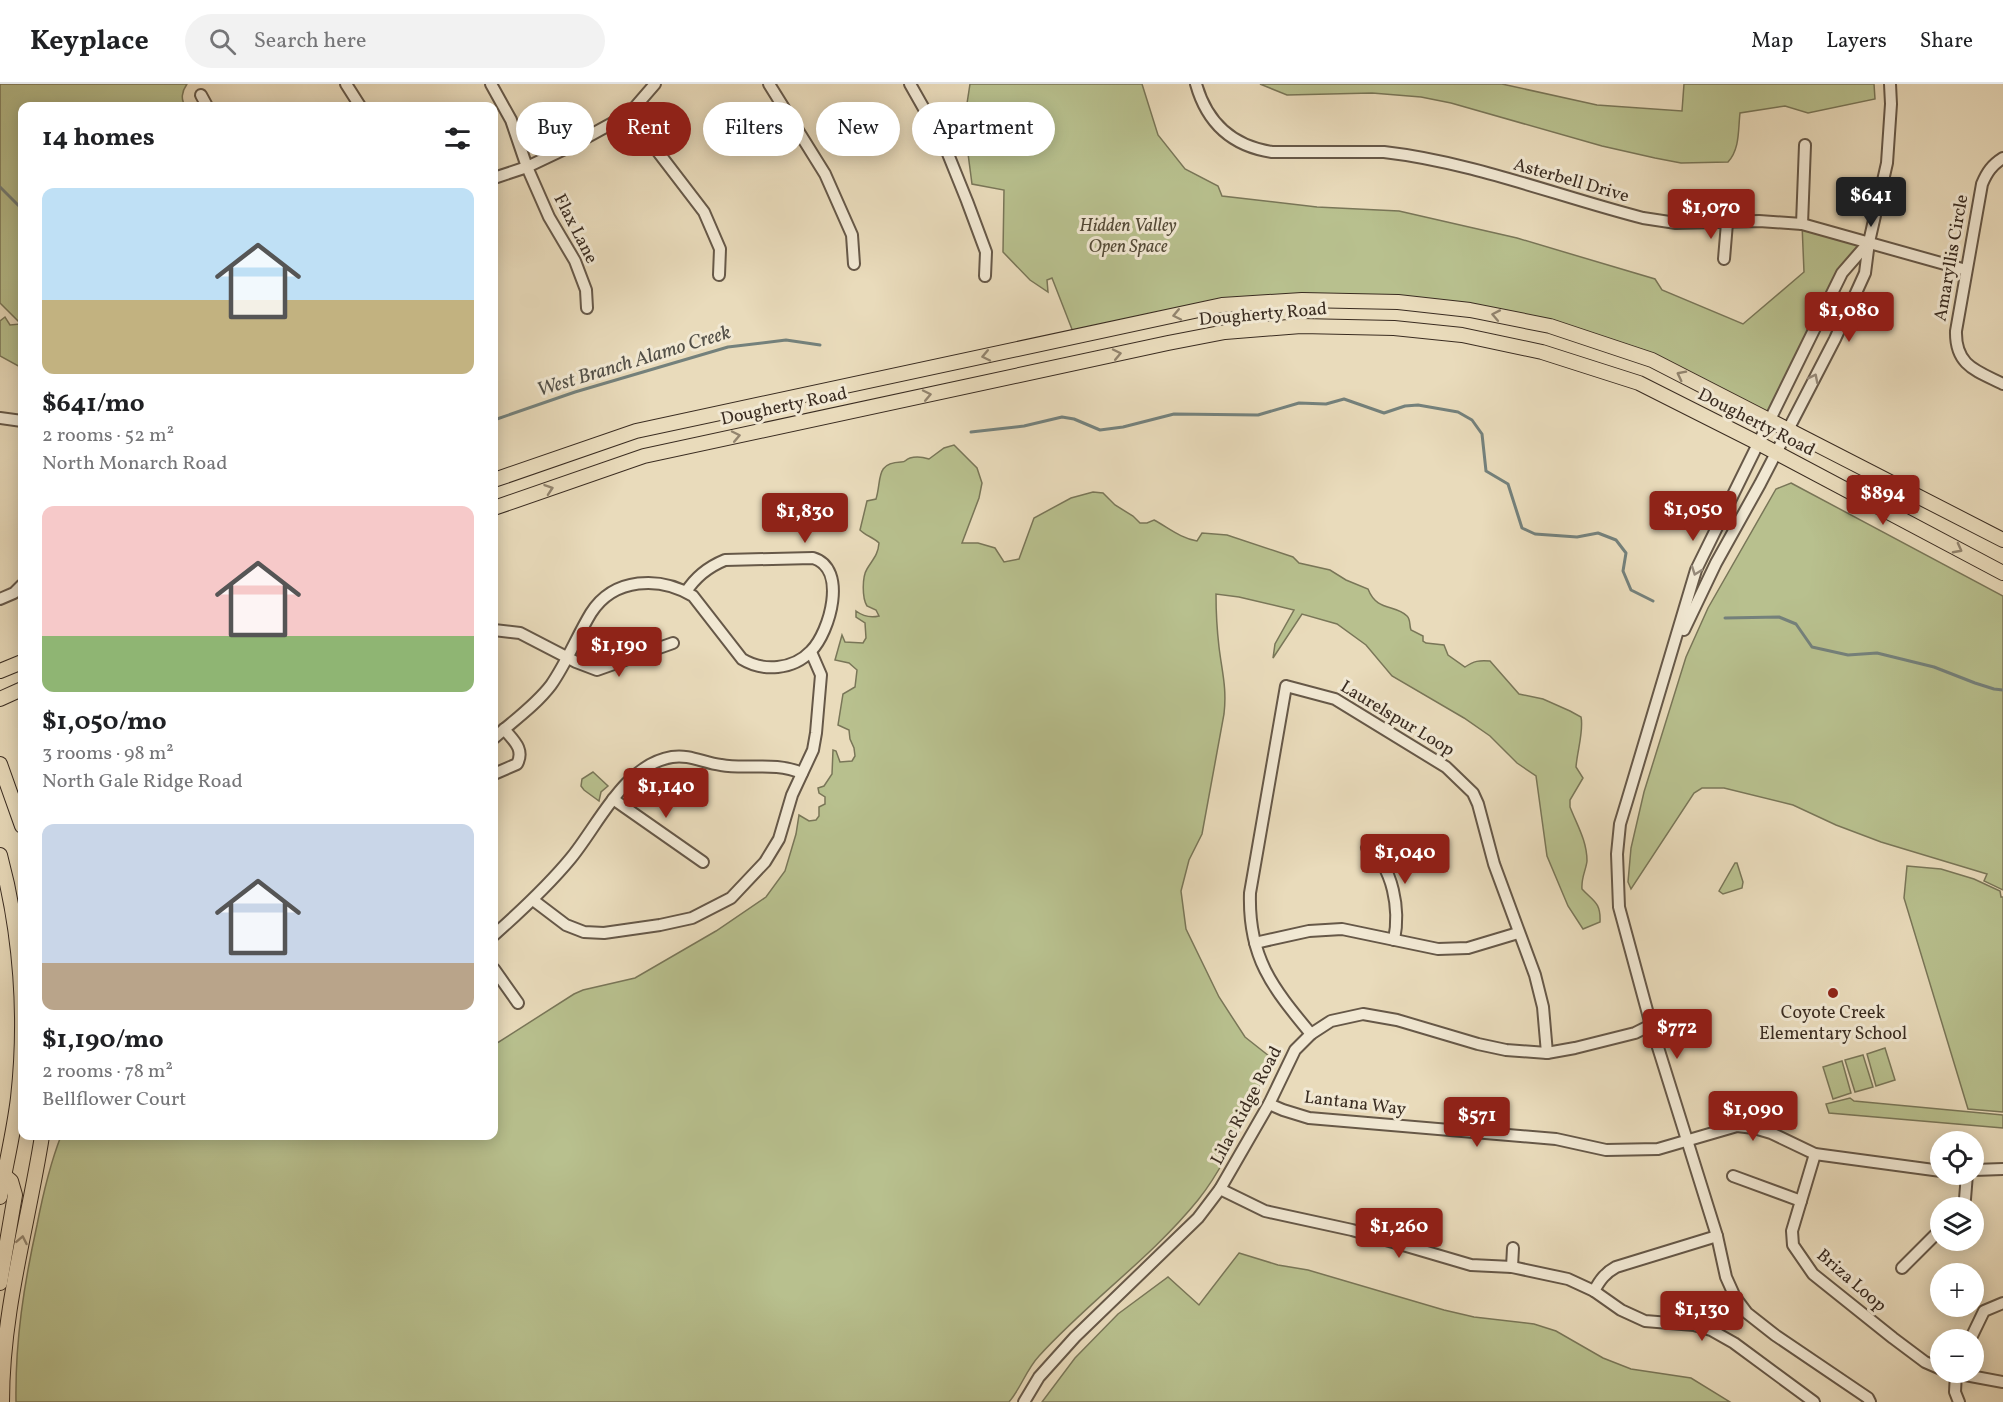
<!DOCTYPE html>
<html lang="en">
<head>
<meta charset="utf-8">
<style>
	body { margin:0; font-family:Vollkorn,serif; background:#f2f2f2; color:#202124; height:100vh; display:flex; flex-direction:column; font-size:22px; white-space:nowrap }
	* { box-sizing:border-box; margin:0 }
	p { font-size:20px; color:#757577 }
	.icon { flex:none; width:33px; height:33px; fill:none; stroke:currentColor; stroke-width:2; stroke-linecap:round; stroke-linejoin:round }
	.map { position:relative; flex:1; overflow:hidden }
	.panel { position:absolute; left:18px; top:18px; width:480px; height:1038px; display:flex; flex-direction:column; background:#fff; border-radius:12px; box-shadow:0 3px 15px #0003 }
	.panel>* { flex:none }
	.guide { position:absolute; left:516px; top:18px; width:570px; height:54px; display:flex; gap:12px }
	.buttons { position:absolute; left:1930px; top:1047px; display:grid; gap:12px }
	.buttons a { display:grid; place-items:center; width:54px; height:54px; border-radius:50%; background:#fff; box-shadow:0 3px 15px #0003; font-size:30px }
	.price { position:absolute; translate:-50% -51px; padding:0 14px; border-radius:6px; background:#8f2418; color:#fff; font-size:20px; line-height:39px; filter:drop-shadow(0 2px 3px #0008) }
	.price::after { content:''; position:absolute; left:50%; top:36px; width:18px; height:14px; margin-left:-9px; background:inherit; clip-path:polygon(0 0,100% 0,50% 100%) }
	.price.active { background:#222; color:#fff }
	ul { padding:0; list-style:none }
	li { display:grid; align-content:center; gap:12px; height:318px; padding:0 24px }
	li span { display:grid; place-items:center; height:186px; border-radius:12px; color:#555 }
	li>.icon { margin-inline-start:auto }
	span .icon { width:108px; height:108px; fill:#fffc; stroke-width:1 }
	li b { font-size:26px }
	h2 { display:flex; justify-content:space-between; align-items:center; height:72px; padding:0 24px; font-size:26px }
	.tag { padding:0 21px; border-radius:27px; background:#fff; box-shadow:0 3px 15px #0003; font-size:21px; line-height:54px }
	.tag.active { background:#8f2418; color:#fff }
	header { display:flex; align-items:center; gap:36px; box-sizing:border-box; height:84px; padding:0 30px; background:#fff; border-bottom:2px solid #e0e0e0 }
	header strong { font-size:28px }
	nav { display:flex; gap:33px; margin-inline-start:auto; font-size:21px }
	.search { width:420px; height:54px; background:#f2f2f2; display:flex; align-items:center; gap:15px; box-sizing:border-box; padding:0 21px; border-radius:33px; color:#757577; font-size:22px }
	.map>svg:first-child { display:block }
	.green { fill:#b8c08e; stroke:#797658; stroke-width:1.5 }
	.lines { fill:none; stroke-linecap:round; stroke-linejoin:round }
	.stream { stroke:#74817c; stroke-width:3 }
	.minor-casing { stroke:#665848; stroke-width:14 }
	.major-casing { stroke:#3a2c21; stroke-width:16 }
	.minor { stroke:#f1e8d3; stroke-width:10 }
	.major { stroke:#e9dbbb; stroke-width:14 }
	.oneway { stroke:#92846e }
	.oneway2 { stroke:#968a7a }
	.poi-dot { fill:#8f2418; stroke:#f1e8d3; stroke-width:2 }
	.labels { text-anchor:middle; dominant-baseline:central; stroke-width:6; stroke-linejoin:round; paint-order:stroke }
	.street-label { font-size:18px; fill:#3a2c21; stroke:#f1e8d3 }
	.park-label { font-size:18px; font-style:italic; fill:#534a37; stroke:#f1e8d3 }
	.poi-label { font-size:18px; fill:#3a2c21; stroke:#f1e8d3 }
	.water-label { font-size:20px; font-style:italic; fill:#524f47; stroke:#f1e8d3 }
</style>
</head>
<body>
<header>
<strong>Keyplace</strong>
<div class="search"><svg class="icon" aria-label="search" viewBox="0 0 24 24"><circle cx="10" cy="10" r="6"/><path d="M15 15l6 6"/></svg>Search here</div>
<nav><a>Map</a><a>Layers</a><a>Share</a></nav>
</header>
<div class="map">
<svg width="2003" height="1318" viewBox="0 0 2003 1318">
	<rect width="100%" height="100%" fill="#e9dbbb"/>
	<filter id="stains"><feTurbulence type="fractalNoise" baseFrequency=".00333" numOctaves="4"/><feColorMatrix values="0 0 0 0 .2 0 0 0 0 .09 0 0 0 0 .02 0 0 0 .5 -.17"/></filter>
	<radialGradient id="worn" r=".72"><stop offset=".6" stop-color="#630" stop-opacity="0"/><stop offset="1" stop-color="#630" stop-opacity=".3"/></radialGradient>
	<g class="green">
		<path d="M0,0H187C182,7 180,16 186,22H22V284L0,272V237L5,233L10,241L21,240L0,219Z"/>
		<path d="M970,0H1142L1158,51L1185,85L1218,102L1222,112L1317,123L1399,127L1517,154L1655,195L1662,206L1743,240L1804,188L1802,140L1869,158L1842,189L1770,337L1652,276L1550,242L1398,218L1222,221L1075,253L1052,194L1047,196L1048,208L1030,196L1003,168L1004,106L972,100L964,39Z"/>
		<path d="M1260,0H1502L1597,21L1682,27L1684,0H1874L1875,15L1808,29L1785,22L1740,29C1738,46 1740,65 1728,78L1681,79L1655,74L1602,62L1451,19L1421,13L1372,9L1287,11Z"/>
		<path d="M954,361L977,384L982,399L979,414L962,459H978L995,464L1004,478L1019,475L1034,434L1071,414L1093,408L1103,409L1115,421L1133,432L1140,439H1147L1154,436C1169,444 1180,454 1197,457L1202,449L1227,451L1293,473L1299,479L1330,486L1346,496L1368,505C1377,528 1395,520 1407,532C1411,536 1409,541 1411,546L1423,552V557L1426,559L1444,561L1448,571L1465,583C1474,577 1479,576 1490,577L1519,610L1543,615L1570,627L1581,633C1584,646 1577,668 1576,683L1583,694L1570,716V723C1577,741 1587,757 1587,777C1586,786 1581,794 1582,805C1593,817 1601,818 1600,838L1583,845L1568,822L1547,772L1536,692L1517,679L1490,652L1464,634L1392,592L1366,561L1337,540L1302,530L1273,574L1275,560L1294,526L1239,513L1216,510C1216,527 1217,546 1219,563C1222,588 1227,604 1224,630L1202,750L1189,776L1181,807L1186,845L1219,913L1245,953L1274,976C1267,990 1259,1003 1253,1017C1237,1051 1222,1086 1198,1116C1151,1174 1089,1217 1039,1272C1026,1286 1021,1304 1009,1318H16C15,1257 24,1200 37,1141C43,1110 50,1080 61,1052H494V961L574,910L583,906L635,894L716,847L766,813L785,787L796,750L799,731L809,737L816,736L819,732V723L825,720V713L819,709L818,704L824,702L832,690L833,666L836,667L840,678L852,677L855,672L854,664L850,655L849,646L838,641L843,610L855,603L857,586L849,579L835,576L842,551L845,558L863,559L866,554L865,539L856,533V527C864,533 871,534 879,532L876,526L867,522C862,514 862,493 867,485C873,475 878,471 879,459C873,453 866,452 860,446L867,417L876,415C882,395 875,379 901,378C907,378 904,376 910,374C916,372 923,373 929,375L944,364Z"/>
		<path d="M1791,399L2003,512V806L1984,797L1987,790L1881,758L1836,741L1793,721L1724,704H1702L1694,709L1631,805L1628,798L1631,764L1644,708L1686,573L1708,524L1776,405Z"/>
		<path d="M593,688L608,702L601,708L599,717L584,706L581,702L582,695Z"/>
		<path d="M1735,779H1737L1743,798L1742,804L1723,810L1719,807Z"/>
		<path d="M1907,782L1941,785L1974,795L2000,807L2001,813H2003V1028L1968,1025L1904,814Z"/>
		<path d="M1885,964L1895,996L1876,1002L1867,970Z"/>
		<path d="M1863,971L1873,1003L1855,1008L1845,976Z"/>
		<path d="M1842,977L1851,1009L1833,1015L1823,983Z"/>
		<path d="M1850,1014L1854,1017L2003,1031V1044L1829,1029L1826,1020Z"/>
		<path d="M1239,1169L1278,1181L1308,1186L1444,1226L1474,1233L1534,1240L1556,1247L1603,1274L1631,1285L1691,1294L1730,1318H1042L1075,1274L1118,1230L1168,1193L1199,1221Z"/>
	</g>
	<g class="lines">
		<g class="stream">
			<path d="M0,103L22,125"/>
			<path d="M494,336L575,308L728,263L786,256L820,261"/>
			<path d="M971,348L1024,342L1062,333L1074,335L1100,346L1123,343L1174,330L1258,331L1299,319L1326,320L1344,315L1384,329L1405,322L1418,321L1458,328L1472,336L1482,350L1486,387L1508,400L1522,444L1535,450L1577,453L1598,449L1616,456L1626,469L1623,487L1631,506L1653,517"/>
			<path d="M1725,534L1779,533L1796,540L1812,563L1848,571L1877,569L1934,583L1975,599L1994,605L2003,606"/>
		</g>
		<defs>
			<g id="minor">
				<path d="M346,0L360,22"/>
				<path d="M491,0L511,36L527,83L549,133L575,177L586,206L587,224"/>
				<path d="M769,0L825,90L852,151L854,180"/>
				<path d="M910,0L944,60L967,117L986,168L985,192"/>
				<path d="M1196,0C1207,39 1232,62 1272,68H1384C1472,78 1557,112 1643,134L1676,139L1759,137L1802,140L1966,186"/>
				<path d="M201,11L207,22"/>
				<path d="M629,30L704,128L720,165L719,191"/>
				<path d="M2003,74C1992,81 1987,88 1982,100L1956,247C1955,282 1977,287 2003,300"/>
				<path d="M494,94L527,83L567,64L629,30L655,0"/>
				<path d="M1802,140L1805,61"/>
				<path d="M1869,158L1842,189L1696,486L1627,717L1620,740L1617,770L1619,823L1651,941L1717,1152L1726,1193L1735,1213L1747,1229L1775,1251L1868,1314L1870,1318"/>
				<path d="M1724,175L1727,139"/>
				<path d="M0,334L22,337"/>
				<path d="M0,515L14,509L22,501"/>
				<path d="M494,546L520,549L576,578L597,586L673,559"/>
				<path d="M1684,546L1716,479L1760,400L1835,255L1865,189L1869,158L1887,79L1891,20L1890,0"/>
				<path d="M494,654C513,637 535,622 551,601C567,578 577,552 591,529C614,493 660,492 693,512L742,575C763,588 793,586 811,567C830,548 848,484 813,474L725,476C708,483 696,492 686,508"/>
				<path d="M494,690L517,680C525,665 513,656 504,645"/>
				<path d="M613,715L703,778"/>
				<path d="M1367,764C1394,782 1400,827 1394,856"/>
				<path d="M533,816L566,841L584,848L604,849L660,841L692,834L731,814L765,778L779,755L792,711L813,666L816,649L821,591L811,568"/>
				<path d="M494,851C521,827 548,802 571,774C599,740 624,681 672,673C689,670 704,679 721,681C749,686 773,677 802,689"/>
				<path d="M1255,859L1309,847L1342,845L1438,865L1468,864L1518,849"/>
				<path d="M494,885L518,919"/>
				<path d="M1311,950C1272,903 1248,873 1250,809L1286,602L1335,615L1446,683L1473,709L1478,720L1494,780L1535,891L1543,923L1547,969"/>
				<path d="M1269,1020L1283,1026L1309,1034L1556,1055L1606,1066L1658,1065L1737,1042L1754,1044L1771,1049L1815,1070L1941,1087"/>
				<path d="M1815,1070L1792,1147L1793,1161L1813,1190L1893,1254L1925,1278L1941,1285"/>
				<path d="M1974,1086L2003,1085"/>
				<path d="M1733,1092L1801,1117"/>
				<path d="M1220,1105L1265,1127L1352,1146L1471,1181L1512,1183L1568,1195L1594,1207L1621,1226L1645,1237L1694,1241L1711,1246L1734,1259L1814,1318"/>
				<path d="M1961,1124L1965,1115L1967,1090"/>
				<path d="M1512,1183L1513,1164"/>
				<path d="M1902,1184L1941,1145"/>
				<path d="M1594,1207C1600,1196 1605,1189 1616,1183L1717,1152"/>
				<path d="M1970,1256L1984,1227L2003,1219"/>
				<path d="M1949,1288L2003,1298"/>
				<path d="M1956,1288L1955,1308L1959,1318"/>
				<path d="M1024,1318L1039,1293L1075,1253L1198,1134L1220,1105L1269,1020L1295,966L1311,950L1331,937L1363,930L1397,936L1478,960L1506,966L1547,969L1575,964L1635,949L1651,941"/>
			</g>
			<g id="major">
				<path d="M494,396L636,347L1222,221L1302,216L1398,218L1470,226L1550,242L1652,276L2003,456"/>
				<path d="M494,424L644,372L1168,259L1225,248L1301,242L1394,244L1462,251L1542,268L1639,299L1758,359L2003,489"/>
				<path d="M0,587L22,578"/>
				<path d="M0,615L22,605"/>
				<path d="M0,680L22,742"/>
				<path d="M0,771C21,849 27,934 18,1014C14,1047 6,1080 0,1113"/>
				<path d="M0,1199L15,1111L11,1097L4,1091"/>
				<path d="M2,1318C2,1227 28,1141 42,1052"/>
			</g>
		</defs>
		<use href="#minor" class="minor-casing"/>
		<use href="#major" class="major-casing"/>
		<use href="#minor" class="minor"/>
		<use href="#major" class="major"/>
	</g>
	<defs><path id="oneway-chevron" d="M-2-3.5L2.5 0L-2 3.5" fill="none" stroke-width="1.6" stroke-linecap="round" stroke-linejoin="round" transform="scale(1.5)"/></defs>
	<g class="oneway">
		<use href="#oneway-chevron" transform="translate(1177 231) rotate(168)"/>
		<use href="#oneway-chevron" transform="translate(1496 231) rotate(-169)"/>
		<use href="#oneway-chevron" transform="translate(1117 270) rotate(-12)"/>
		<use href="#oneway-chevron" transform="translate(986 272) rotate(168)"/>
		<use href="#oneway-chevron" transform="translate(1681 291) rotate(-153)"/>
		<use href="#oneway-chevron" transform="translate(927 311) rotate(-12)"/>
		<use href="#oneway-chevron" transform="translate(736 352) rotate(-12)"/>
		<use href="#oneway-chevron" transform="translate(549 405) rotate(-19)"/>
		<use href="#oneway-chevron" transform="translate(1958 465) rotate(28)"/>
		<use href="#oneway-chevron" transform="translate(22 1156) rotate(-79)"/>
	</g>
	<g class="oneway2">
		<use href="#oneway-chevron" transform="translate(1814 294) rotate(-63)"/>
		<use href="#oneway-chevron" transform="translate(1696 487) rotate(110)"/>
	</g>
	<circle class="poi-dot" cx="1833" cy="909" r="6"/>
	<g class="labels">
		<g class="street-label">
			<text transform="translate(1571 97) rotate(16)">Asterbell Drive</text>
			<text transform="translate(575 145) rotate(63)">Flax Lane</text>
			<text transform="translate(1952 174) rotate(-80)">Amaryllis Circle</text>
			<text transform="translate(1263 231) rotate(-5)">Dougherty Road</text>
			<text transform="translate(784 323) rotate(-12)">Dougherty Road</text>
			<text transform="translate(1756 339) rotate(27)">Dougherty Road</text>
			<text transform="translate(1397 635) rotate(31)">Laurelspur Loop</text>
			<text transform="translate(1355 1020) rotate(7)">Lantana Way</text>
			<text transform="translate(1247 1022) rotate(-62)">Lilac Ridge Road</text>
			<text transform="translate(1851 1197) rotate(41)">Briza Loop</text>
		</g>
		<g class="park-label">
			<text x="1128" y="142">Hidden Valley<tspan x="1128" dy="21">Open Space</tspan></text>
		</g>
		<g class="poi-label">
			<text x="1833" y="929">Coyote Creek<tspan x="1833" dy="21">Elementary School</tspan></text>
		</g>
		<g class="water-label">
			<text transform="translate(634 278) rotate(-17)">West Branch Alamo Creek</text>
		</g>
	</g>
	<rect width="100%" height="100%" filter="url(#stains)"/>
	<rect width="100%" height="100%" fill="url(#worn)"/>
</svg>
<div class="buttons">
<a><svg class="icon" aria-label="locate" viewBox="0 0 24 24"><circle cx="12" cy="12" r="6"/><path d="M12 2v4M12 18v4M2 12h4M18 12h4"/></svg></a>
<a><svg class="icon" aria-label="layers" viewBox="0 0 24 24"><path d="M12 4l9 5-9 5-9-5zM3 14l9 5 9-5"/></svg></a>
<a>+</a>
<a>−</a>
</div>
<b class="price active" style="left:1871px;top:144px">$641</b>
<b class="price" style="left:1711px;top:156px">$1,070</b>
<b class="price" style="left:1849px;top:259px">$1,080</b>
<b class="price" style="left:1883px;top:442px">$894</b>
<b class="price" style="left:1693px;top:458px">$1,050</b>
<b class="price" style="left:805px;top:460px">$1,830</b>
<b class="price" style="left:619px;top:594px">$1,190</b>
<b class="price" style="left:666px;top:735px">$1,140</b>
<b class="price" style="left:1405px;top:801px">$1,040</b>
<b class="price" style="left:1677px;top:976px">$772</b>
<b class="price" style="left:1753px;top:1058px">$1,090</b>
<b class="price" style="left:1477px;top:1064px">$571</b>
<b class="price" style="left:1399px;top:1175px">$1,260</b>
<b class="price" style="left:1702px;top:1258px">$1,130</b>
<div class="guide">
<a class="tag">Buy</a>
<a class="tag active">Rent</a>
<a class="tag">Filters</a>
<a class="tag">New</a>
<a class="tag">Apartment</a>
</div>
<section class="panel">
<h2>14 homes<svg class="icon" aria-label="filters" viewBox="0 0 24 24"><path d="M4 7h16M4 17h16"/><circle cx="9" cy="7" r="2"/><circle cx="15" cy="17" r="2"/></svg></h2>
<ul>
<li><span style="background:linear-gradient(#bfe0f5 60%,#c2b280 0)"><svg class="icon" aria-label="home" viewBox="0 0 24 24"><path d="M3 11l9-7 9 7M6 9v11h12V9"/></svg></span><div><b>$641/mo</b><p>2 rooms · 52 m²</p><p>North Monarch Road</p></div></li>
<li><span style="background:linear-gradient(#f6c9c9 70%,#8fb573 0)"><svg class="icon" aria-label="home" viewBox="0 0 24 24"><path d="M3 11l9-7 9 7M6 9v11h12V9"/></svg></span><div><b>$1,050/mo</b><p>3 rooms · 98 m²</p><p>North Gale Ridge Road</p></div></li>
<li><span style="background:linear-gradient(#c9d6e8 75%,#b9a48a 0)"><svg class="icon" aria-label="home" viewBox="0 0 24 24"><path d="M3 11l9-7 9 7M6 9v11h12V9"/></svg></span><div><b>$1,190/mo</b><p>2 rooms · 78 m²</p><p>Bellflower Court</p></div></li>
</ul>
</section>
</div>
</body>
</html>
